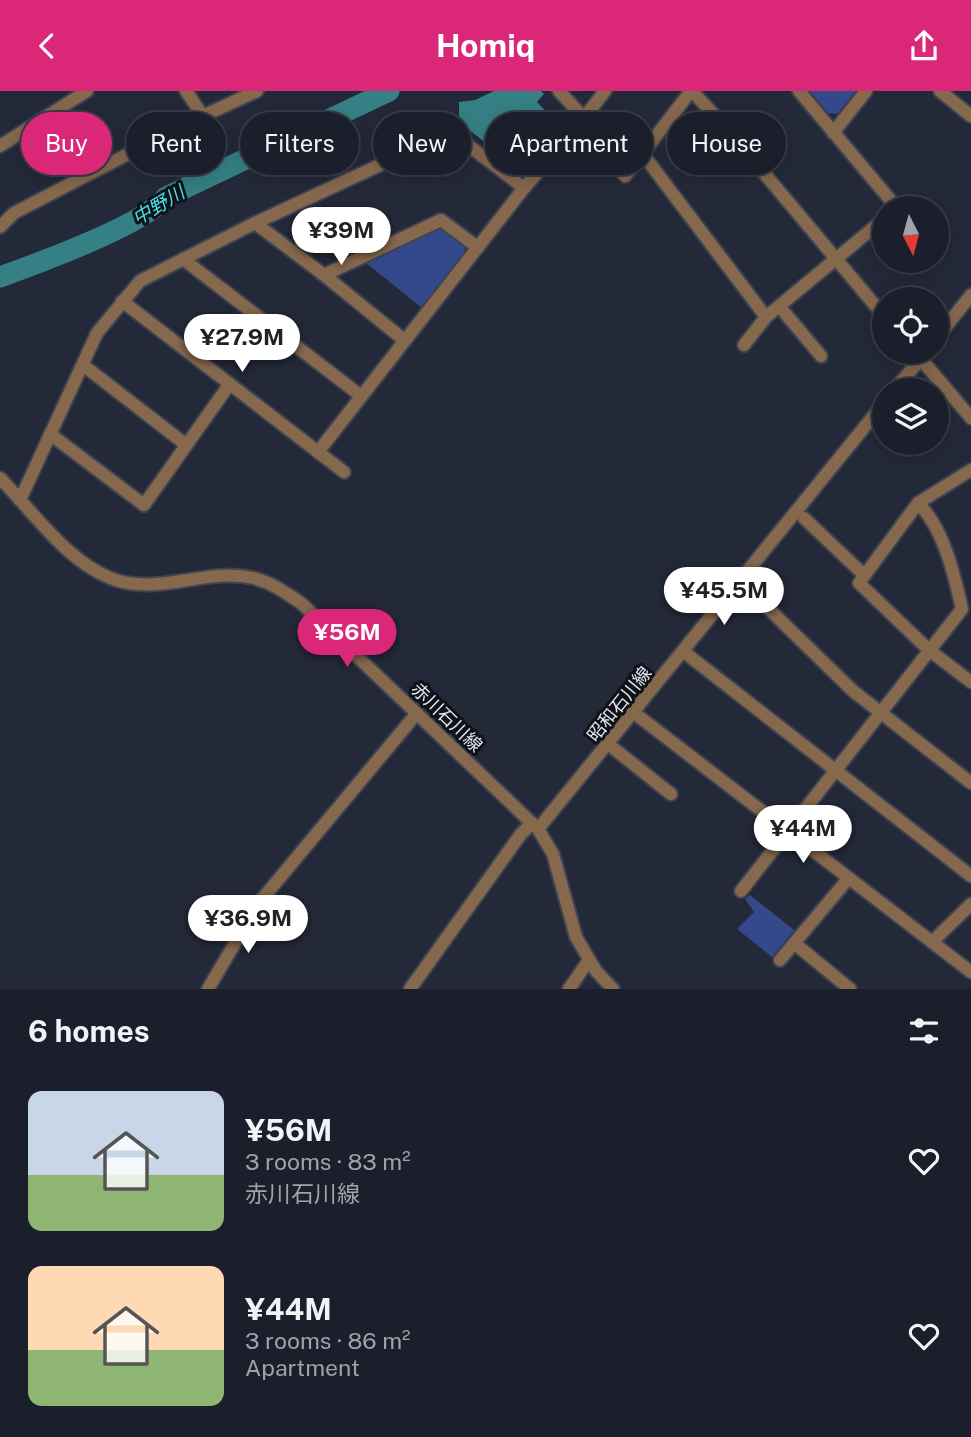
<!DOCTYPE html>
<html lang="en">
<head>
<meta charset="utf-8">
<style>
	body { margin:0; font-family:"Public Sans","Noto Sans JP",sans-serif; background:#282c37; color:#f1f3f6; height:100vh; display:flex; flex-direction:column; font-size:26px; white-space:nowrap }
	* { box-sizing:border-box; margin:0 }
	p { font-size:23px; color:#a0a2a9 }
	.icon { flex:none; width:38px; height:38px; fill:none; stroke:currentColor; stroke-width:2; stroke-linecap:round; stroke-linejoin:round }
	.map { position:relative; height:898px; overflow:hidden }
	.details { display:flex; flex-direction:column; background:#1b1f2b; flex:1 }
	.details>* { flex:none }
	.banner { position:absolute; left:21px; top:21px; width:929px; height:63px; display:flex; gap:14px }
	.needle { width:46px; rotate:174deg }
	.tools { position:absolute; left:872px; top:105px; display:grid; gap:14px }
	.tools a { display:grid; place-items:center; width:77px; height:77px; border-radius:50%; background:#1b1f2b; box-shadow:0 4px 18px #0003,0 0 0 2px #393d47; font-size:35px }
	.price { position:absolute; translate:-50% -60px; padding:0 16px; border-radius:24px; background:#fff; color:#222; font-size:23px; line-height:46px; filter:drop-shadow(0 2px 4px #0008) }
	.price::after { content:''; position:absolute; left:50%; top:42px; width:21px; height:16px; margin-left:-10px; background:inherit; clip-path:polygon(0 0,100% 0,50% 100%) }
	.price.current { background:#db2777; color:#fff }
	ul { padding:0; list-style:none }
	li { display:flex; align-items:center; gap:21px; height:175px; padding:0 28px }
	li span { display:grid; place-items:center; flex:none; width:196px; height:140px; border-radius:14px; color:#555 }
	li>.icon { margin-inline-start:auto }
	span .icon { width:84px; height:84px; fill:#fffc; stroke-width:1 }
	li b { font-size:30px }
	h2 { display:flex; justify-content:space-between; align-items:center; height:84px; padding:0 28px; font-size:30px }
	.pill { padding:0 24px; border-radius:32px; background:#1b1f2b; box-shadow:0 4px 18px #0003,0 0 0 2px #393d47; font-size:24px; line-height:63px }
	.pill.current { background:#db2777; color:#fff }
	header { display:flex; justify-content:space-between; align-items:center; height:91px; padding:0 28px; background:#db2777; color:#fff; font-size:32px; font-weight:700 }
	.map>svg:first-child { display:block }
	.green { fill:#34488c }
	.water { fill:#358084 }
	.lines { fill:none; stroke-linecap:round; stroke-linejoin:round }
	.river { stroke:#358084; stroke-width:21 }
	.minor-casing { stroke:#3f4453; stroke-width:16 }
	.minor { stroke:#86684d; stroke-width:12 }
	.labels { text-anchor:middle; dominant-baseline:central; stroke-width:6; stroke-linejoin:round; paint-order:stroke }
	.street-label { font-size:18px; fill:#e3e8f2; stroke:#101219 }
	.water-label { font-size:19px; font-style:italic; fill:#4be0e7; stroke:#101219 }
</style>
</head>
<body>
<header><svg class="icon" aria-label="back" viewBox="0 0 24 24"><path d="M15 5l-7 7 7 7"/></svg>Homiq<svg class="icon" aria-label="share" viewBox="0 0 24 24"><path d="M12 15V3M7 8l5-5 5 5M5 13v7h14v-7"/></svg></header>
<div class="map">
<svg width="971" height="898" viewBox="0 0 971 898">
	<rect width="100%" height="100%" fill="#242939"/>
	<g class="green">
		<path d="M810,0H856L837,23L828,22Z"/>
		<path d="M436,138H444L464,153L465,160L422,217L365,171Z"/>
		<path d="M750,804L794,839L772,866L737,838L754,821L745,808Z"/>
	</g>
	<path class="water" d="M494,0H541L544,3L537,11L551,26L552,32L523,66L518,62L510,71L459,31V11L475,9Z"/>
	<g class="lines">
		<path class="river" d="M0,186C36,173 146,133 166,106L389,0"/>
		<defs>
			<g id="minor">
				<path d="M186,0L203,25"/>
				<path d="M605,0L584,27L625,85L691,0"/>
				<path d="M692,0L727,38L884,225"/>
				<path d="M799,0L897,117"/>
				<path d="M940,0L971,25"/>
				<path d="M833,42L866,0"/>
				<path d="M0,55L87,0"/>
				<path d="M642,62L766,226"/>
				<path d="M255,132L324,184L404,249"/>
				<path d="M0,136L14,122L190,31L257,0"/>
				<path d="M183,168L361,305"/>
				<path d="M324,184L441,129L477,156"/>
				<path d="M122,210L344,381"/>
				<path d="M779,215L821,265"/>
				<path d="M936,248L971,204"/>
				<path d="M744,254L766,226L884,128"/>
				<path d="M915,261L971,327"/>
				<path d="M83,274L185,353"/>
				<path d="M894,299L926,262"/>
				<path d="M50,343L144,414L229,294"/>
				<path d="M318,361L524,97L584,27L559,0"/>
				<path d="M0,387C34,422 65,468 110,487C157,506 206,476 253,487C271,491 286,502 301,512L538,738L553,763L576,846L596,880L613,898"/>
				<path d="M20,409L97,242L140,190L255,132L451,41L524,97"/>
				<path d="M918,412L859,492L929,559L971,591"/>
				<path d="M804,427L864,484"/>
				<path d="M740,490L853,600L971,692"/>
				<path d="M684,561L971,785"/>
				<path d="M633,621L932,851L971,813"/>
				<path d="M608,653L671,703"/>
				<path d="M538,738L884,312"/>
				<path d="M741,800L962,518C954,483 944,438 918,412L971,379"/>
				<path d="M932,851L971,881"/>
				<path d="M794,852L850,898"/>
				<path d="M780,869L848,788"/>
				<path d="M208,898L258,813L417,622"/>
				<path d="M410,898L521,743L532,732"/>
				<path d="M569,898L589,869"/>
			</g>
		</defs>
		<use href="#minor" class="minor-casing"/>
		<use href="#minor" class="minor"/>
	</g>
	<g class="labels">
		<g class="street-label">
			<text transform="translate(619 613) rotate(-51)">昭和石川線</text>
			<text transform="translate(447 626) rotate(44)">赤川石川線</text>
		</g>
		<g class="water-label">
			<text transform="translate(158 114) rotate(-31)">中野川</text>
		</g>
	</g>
</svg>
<div class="tools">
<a><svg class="needle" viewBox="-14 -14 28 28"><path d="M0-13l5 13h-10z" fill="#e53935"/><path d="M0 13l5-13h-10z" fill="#a0a2a9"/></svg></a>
<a><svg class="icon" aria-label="locate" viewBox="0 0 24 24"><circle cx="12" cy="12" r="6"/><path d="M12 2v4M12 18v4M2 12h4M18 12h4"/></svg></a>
<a><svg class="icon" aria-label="layers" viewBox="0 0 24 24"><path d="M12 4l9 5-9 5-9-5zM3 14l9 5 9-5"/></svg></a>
</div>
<b class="price" style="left:341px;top:176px">¥39M</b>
<b class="price" style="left:242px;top:283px">¥27.9M</b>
<b class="price" style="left:724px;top:536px">¥45.5M</b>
<b class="price current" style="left:347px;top:578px">¥56M</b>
<b class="price" style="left:803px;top:774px">¥44M</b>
<b class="price" style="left:248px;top:864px">¥36.9M</b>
<div class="banner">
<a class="pill current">Buy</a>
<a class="pill">Rent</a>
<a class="pill">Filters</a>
<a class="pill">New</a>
<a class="pill">Apartment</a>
<a class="pill">House</a>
</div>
</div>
<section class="details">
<h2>6 homes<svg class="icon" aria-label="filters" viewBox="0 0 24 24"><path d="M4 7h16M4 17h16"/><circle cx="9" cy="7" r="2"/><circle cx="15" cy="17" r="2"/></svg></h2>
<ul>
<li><span style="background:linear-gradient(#c9d6e8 60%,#8fb573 0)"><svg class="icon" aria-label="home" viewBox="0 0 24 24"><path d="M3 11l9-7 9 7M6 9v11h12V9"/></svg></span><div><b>¥56M</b><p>3 rooms · 83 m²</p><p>赤川石川線</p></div><svg class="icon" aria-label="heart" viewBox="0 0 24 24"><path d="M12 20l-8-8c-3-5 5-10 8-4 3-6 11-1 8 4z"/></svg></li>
<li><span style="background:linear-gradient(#ffd9b3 60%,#8fb573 0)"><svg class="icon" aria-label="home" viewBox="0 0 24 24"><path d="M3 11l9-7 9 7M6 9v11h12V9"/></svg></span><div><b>¥44M</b><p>3 rooms · 86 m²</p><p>Apartment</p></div><svg class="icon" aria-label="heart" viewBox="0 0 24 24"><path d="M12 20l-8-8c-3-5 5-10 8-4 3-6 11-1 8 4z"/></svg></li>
</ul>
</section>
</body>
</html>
